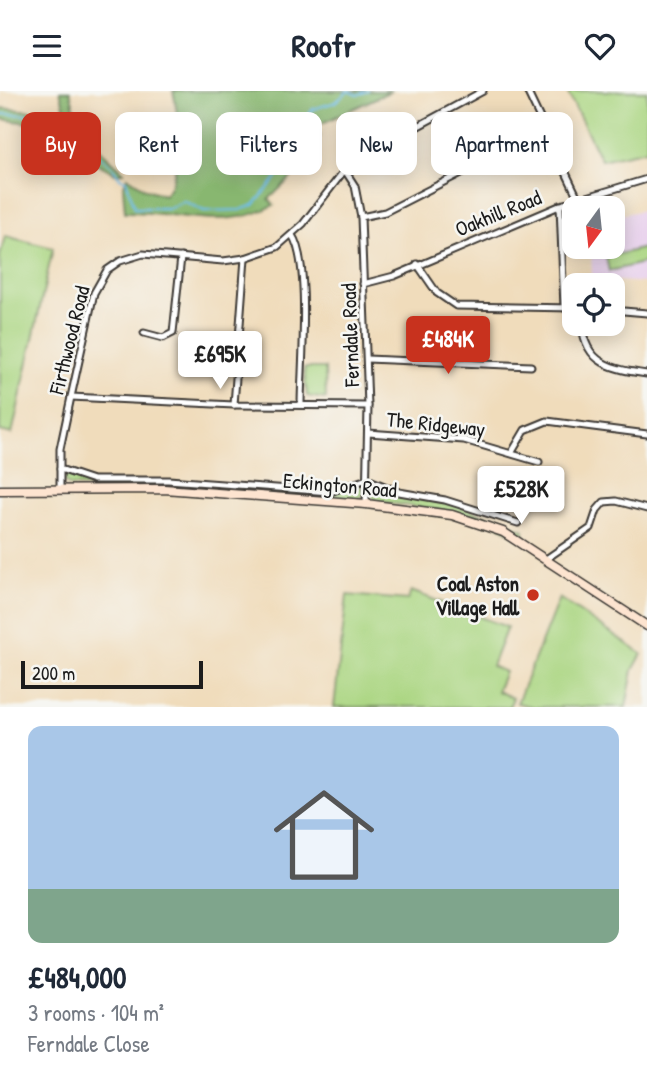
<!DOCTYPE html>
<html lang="en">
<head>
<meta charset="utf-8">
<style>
	body { margin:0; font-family:"Patrick Hand",sans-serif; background:#f6f6f7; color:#1f2937; height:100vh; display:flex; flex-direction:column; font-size:26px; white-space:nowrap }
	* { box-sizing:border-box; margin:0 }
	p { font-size:23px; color:#747a83 }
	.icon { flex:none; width:38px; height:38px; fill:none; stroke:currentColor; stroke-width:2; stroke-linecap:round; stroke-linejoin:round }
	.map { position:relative; height:616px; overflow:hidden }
	.panel { display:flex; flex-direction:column; background:#fff; flex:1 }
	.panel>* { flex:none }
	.top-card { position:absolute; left:21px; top:21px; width:606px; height:63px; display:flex; gap:14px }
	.needle { width:46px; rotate:195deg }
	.controls { position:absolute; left:562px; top:105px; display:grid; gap:14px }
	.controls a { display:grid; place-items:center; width:63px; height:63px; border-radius:14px; background:#fff; box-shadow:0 4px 18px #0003; font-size:35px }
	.scale { position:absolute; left:21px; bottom:18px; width:182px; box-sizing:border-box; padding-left:7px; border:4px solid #1c1c1c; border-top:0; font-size:19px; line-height:24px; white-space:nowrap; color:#1c1c1c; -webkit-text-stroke:5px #f6f6f2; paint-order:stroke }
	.price { position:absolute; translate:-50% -60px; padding:0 16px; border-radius:7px; background:#fff; color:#222; font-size:23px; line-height:46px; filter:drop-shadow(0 2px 4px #0008) }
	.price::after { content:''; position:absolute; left:50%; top:42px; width:21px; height:16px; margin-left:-10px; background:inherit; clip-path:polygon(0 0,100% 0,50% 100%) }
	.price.on { background:#c8321e; color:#fff }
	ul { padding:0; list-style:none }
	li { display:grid; align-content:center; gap:14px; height:371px; padding:0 28px }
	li+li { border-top:2px solid #e0e1e3 }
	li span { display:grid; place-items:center; height:217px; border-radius:14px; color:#555 }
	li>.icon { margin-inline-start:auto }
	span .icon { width:126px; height:126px; fill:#fffc; stroke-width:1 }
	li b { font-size:30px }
	.tag { padding:0 24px; border-radius:14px; background:#fff; box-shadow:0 4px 18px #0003; font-size:24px; line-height:63px }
	.tag.on { background:#c8321e; color:#fff }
	header { display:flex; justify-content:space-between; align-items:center; height:91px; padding:0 28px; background:#fff; font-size:32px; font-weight:700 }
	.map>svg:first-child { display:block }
	.built { fill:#e9d2ed }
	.green { fill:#abd682; stroke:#64794f; stroke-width:2 }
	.forest { fill:#88b770; stroke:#526a46; stroke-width:2 }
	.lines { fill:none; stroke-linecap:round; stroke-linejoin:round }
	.stream { stroke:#6fbeea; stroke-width:2 }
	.street-casing { stroke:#3c3934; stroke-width:9 }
	.secondary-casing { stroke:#3c3934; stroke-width:11 }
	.street { stroke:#fff; stroke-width:5 }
	.secondary { stroke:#fde4d0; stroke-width:8 }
	.poi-dot { fill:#c8321e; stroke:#f6f6f2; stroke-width:2.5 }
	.labels { text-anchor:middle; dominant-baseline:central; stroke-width:5; stroke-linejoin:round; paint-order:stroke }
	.street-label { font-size:21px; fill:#1c1c1c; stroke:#f6f6f2 }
	.poi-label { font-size:21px; font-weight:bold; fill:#1c1c1c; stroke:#f6f6f2; text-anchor:end }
</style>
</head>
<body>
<header><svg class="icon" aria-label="menu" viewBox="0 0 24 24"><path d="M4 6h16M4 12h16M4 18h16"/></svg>Roofr<svg class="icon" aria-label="heart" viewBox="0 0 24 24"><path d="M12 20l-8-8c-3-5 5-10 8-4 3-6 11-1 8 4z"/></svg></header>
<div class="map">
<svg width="647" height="616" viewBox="0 0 647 616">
	<rect width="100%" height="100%" fill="#f6f6f2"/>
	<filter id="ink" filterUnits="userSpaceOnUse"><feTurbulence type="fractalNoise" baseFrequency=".0143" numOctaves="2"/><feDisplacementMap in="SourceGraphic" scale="14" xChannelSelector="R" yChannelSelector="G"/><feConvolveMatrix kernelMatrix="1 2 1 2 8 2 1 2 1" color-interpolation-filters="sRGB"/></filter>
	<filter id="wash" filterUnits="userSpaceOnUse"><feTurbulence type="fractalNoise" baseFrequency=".00686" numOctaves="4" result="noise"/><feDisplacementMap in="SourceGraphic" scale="28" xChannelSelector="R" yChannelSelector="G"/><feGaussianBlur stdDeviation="1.57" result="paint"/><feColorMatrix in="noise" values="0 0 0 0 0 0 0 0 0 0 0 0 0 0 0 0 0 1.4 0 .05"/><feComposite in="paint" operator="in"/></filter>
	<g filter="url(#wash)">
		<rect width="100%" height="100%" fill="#f0dcbb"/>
		<path class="built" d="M647,118V192L592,188L591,156H612L613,126Z"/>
		<g class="green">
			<path d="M567,0H647V59L601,69Z"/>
			<path d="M5,145L53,157L12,343L0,340V165Z"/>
			<path d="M645,157L647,171L609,180L606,166Z"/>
			<path d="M304,277H325L326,308L307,305Z"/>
			<path d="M66,382L89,391H174L329,403L358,394L364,399L359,409L70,395L64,390Z"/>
			<path d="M373,393L401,405L456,414L524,439V448L482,426L377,410L370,404Z"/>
			<path d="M411,500L507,536L492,575L505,581L497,600L513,607L509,616H334L347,504L408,509Z"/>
			<path d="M559,507L642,563L633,579L626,616H535L517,612Z"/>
		</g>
		<g class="forest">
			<path d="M60,0H70L77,28L86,46L124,81L117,83L72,59L35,33L0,28V17L33,20L71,41Z"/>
			<path d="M173,0H391L316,35L320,46L297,61L295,83L269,108L274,114C228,141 176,120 125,121L123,97L127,86L146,98L164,104C182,87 179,23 173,0Z"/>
		</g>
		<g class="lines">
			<path class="stream" d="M0,23L29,24L53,41L85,53L112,75L120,87L126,89L135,117H170L184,110L204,120L240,119L254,114L283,79L288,44L313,18L336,11L348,0L357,4L368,0"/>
		</g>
	</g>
	<g filter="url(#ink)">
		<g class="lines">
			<defs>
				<g id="street">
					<path d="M527,0L578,107"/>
					<path d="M344,78L355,95L361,126L368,315L366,413"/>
					<path d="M560,114L564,217"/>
					<path d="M361,126L385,121L546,39"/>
					<path d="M292,144C311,172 301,276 301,314"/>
					<path d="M417,173L437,202L456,215L574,217"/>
					<path d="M363,193L394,185L564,113L647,88"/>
					<path d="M612,219L647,222"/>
					<path d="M582,233C585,274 613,278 647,283"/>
					<path d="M144,242L163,247L173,242L181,166"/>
					<path d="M367,268L531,275"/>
					<path d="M71,306L234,314L368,315"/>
					<path d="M234,314L245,167"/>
					<path d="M368,342L464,349L539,371"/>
					<path d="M512,361L525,339L547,330L647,343"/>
					<path d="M60,378L93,389H168L330,401L367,388L399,401L445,409L518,432"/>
					<path d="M60,398V358L71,306L94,202L107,179L120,170L143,163L223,170L245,167L277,156L303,133L350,72L483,0"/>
					<path d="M546,468L591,437L597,419L604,411L616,410L647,418"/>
				</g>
				<path id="secondary" d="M0,399L164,398L366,413L452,424L503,441L647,535"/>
			</defs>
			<use href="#street" class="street-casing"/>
			<use href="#secondary" class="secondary-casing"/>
			<use href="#street" class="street"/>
			<use href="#secondary" class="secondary"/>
		</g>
	</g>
	<circle class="poi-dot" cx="533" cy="504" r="7"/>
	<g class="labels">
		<g class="street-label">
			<text transform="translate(498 122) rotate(-22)">Oakhill Road</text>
			<text transform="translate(350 244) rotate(-92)">Ferndale Road</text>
			<text transform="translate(69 249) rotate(-76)">Firthwood Road</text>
			<text transform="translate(436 333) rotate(6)">The Ridgeway</text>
			<text transform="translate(340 394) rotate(5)">Eckington Road</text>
		</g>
		<g class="poi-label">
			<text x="519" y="492">Coal Aston<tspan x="519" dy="24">Village Hall</tspan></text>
		</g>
	</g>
</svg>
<div class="controls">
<a><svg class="needle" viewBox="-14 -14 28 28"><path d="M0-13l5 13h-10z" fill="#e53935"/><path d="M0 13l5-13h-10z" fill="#747a83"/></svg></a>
<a><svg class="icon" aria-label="locate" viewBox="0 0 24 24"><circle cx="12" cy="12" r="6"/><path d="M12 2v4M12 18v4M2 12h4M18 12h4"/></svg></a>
</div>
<div class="scale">200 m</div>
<b class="price on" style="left:448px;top:285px">£484K</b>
<b class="price" style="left:220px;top:300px">£695K</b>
<b class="price" style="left:521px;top:435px">£528K</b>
<div class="top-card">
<a class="tag on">Buy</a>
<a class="tag">Rent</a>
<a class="tag">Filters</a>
<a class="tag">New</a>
<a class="tag">Apartment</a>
</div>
</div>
<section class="panel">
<ul>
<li><span style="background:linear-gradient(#a9c7e8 75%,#7fa58c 0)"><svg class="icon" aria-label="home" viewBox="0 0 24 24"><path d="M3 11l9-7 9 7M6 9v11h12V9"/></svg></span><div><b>£484,000</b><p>3 rooms · 104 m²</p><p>Ferndale Close</p></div></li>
</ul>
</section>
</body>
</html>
